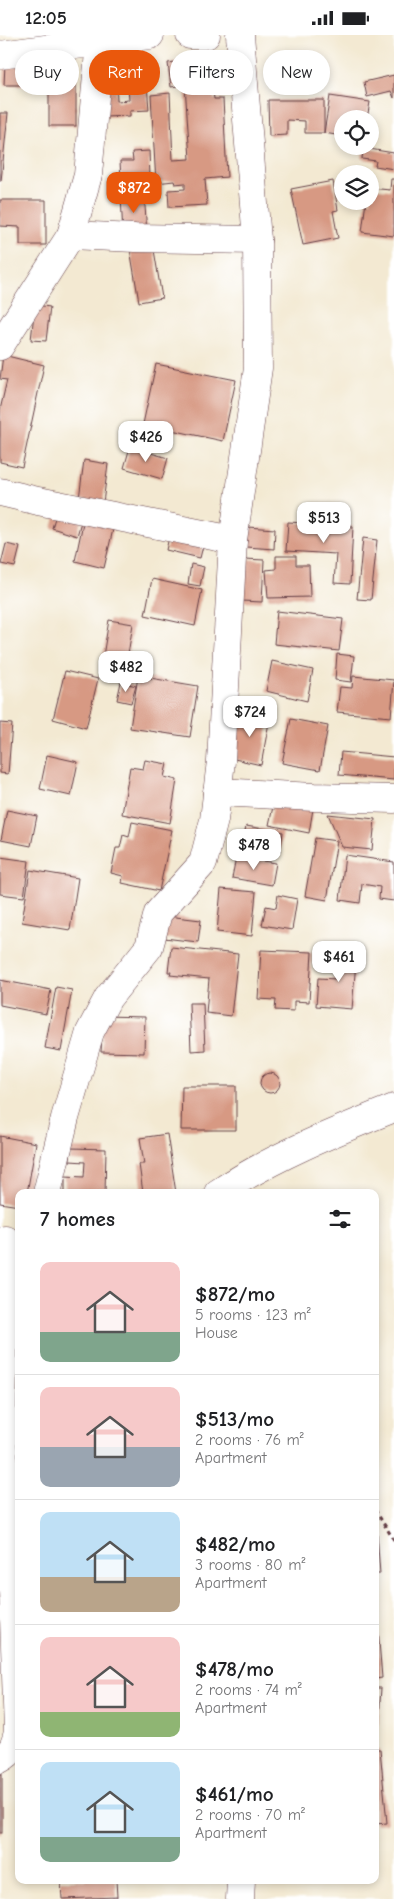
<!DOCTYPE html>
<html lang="en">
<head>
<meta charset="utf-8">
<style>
	body { margin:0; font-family:"Comic Neue",sans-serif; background:#f6f6f6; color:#202124; height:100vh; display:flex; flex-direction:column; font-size:19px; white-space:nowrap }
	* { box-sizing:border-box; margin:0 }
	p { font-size:16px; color:#757577 }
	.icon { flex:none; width:28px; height:28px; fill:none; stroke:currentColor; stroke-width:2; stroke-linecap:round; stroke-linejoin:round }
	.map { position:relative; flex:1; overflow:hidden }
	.side { position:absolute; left:15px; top:1154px; width:364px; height:695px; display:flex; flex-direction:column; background:#fff; border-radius:10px; box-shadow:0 2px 8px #0003 }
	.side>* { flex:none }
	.hud { position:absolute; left:15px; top:15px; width:365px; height:45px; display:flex; gap:10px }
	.buttons { position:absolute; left:334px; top:75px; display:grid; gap:10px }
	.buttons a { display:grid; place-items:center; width:45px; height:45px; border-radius:50%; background:#fff; box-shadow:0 2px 8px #0003; font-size:25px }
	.price { position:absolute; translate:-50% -42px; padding:0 11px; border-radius:10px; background:#fff; color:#222; font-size:16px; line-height:32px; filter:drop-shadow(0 1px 2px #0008) }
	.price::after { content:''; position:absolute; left:50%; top:30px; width:15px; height:11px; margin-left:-8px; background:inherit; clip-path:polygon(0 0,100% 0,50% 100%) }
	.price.selected { background:#ea580c; color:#fff }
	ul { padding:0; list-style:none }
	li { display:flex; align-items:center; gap:15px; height:125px; padding:0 25px }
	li+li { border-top:1px solid #e0e0e0 }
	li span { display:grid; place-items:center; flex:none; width:140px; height:100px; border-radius:10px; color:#555 }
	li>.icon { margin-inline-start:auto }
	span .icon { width:60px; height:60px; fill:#fffc; stroke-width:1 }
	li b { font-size:21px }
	h2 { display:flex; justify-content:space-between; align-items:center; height:60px; padding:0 25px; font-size:21px }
	.tag { padding:0 18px; border-radius:22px; background:#fff; box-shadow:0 2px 8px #0003; font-size:18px; line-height:45px }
	.tag.selected { background:#ea580c; color:#fff }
	.status { display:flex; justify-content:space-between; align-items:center; height:35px; padding:0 25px; background:#fff; direction:ltr }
	.status svg { height:14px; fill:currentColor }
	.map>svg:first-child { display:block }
	.building { fill:#d79983 }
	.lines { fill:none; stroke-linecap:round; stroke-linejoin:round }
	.minor-casing { stroke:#633d44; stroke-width:29 }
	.path { stroke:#633d44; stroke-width:3; stroke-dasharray:4 4; stroke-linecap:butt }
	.minor { stroke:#fff; stroke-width:28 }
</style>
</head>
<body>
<div class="status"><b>12:05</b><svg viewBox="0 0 49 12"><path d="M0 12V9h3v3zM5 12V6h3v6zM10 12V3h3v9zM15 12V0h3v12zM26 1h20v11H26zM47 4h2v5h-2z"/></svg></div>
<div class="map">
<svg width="394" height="1864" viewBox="0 0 394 1864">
	<rect width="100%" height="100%" fill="#fff"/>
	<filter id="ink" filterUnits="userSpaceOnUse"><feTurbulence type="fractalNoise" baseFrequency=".02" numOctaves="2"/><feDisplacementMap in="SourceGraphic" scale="10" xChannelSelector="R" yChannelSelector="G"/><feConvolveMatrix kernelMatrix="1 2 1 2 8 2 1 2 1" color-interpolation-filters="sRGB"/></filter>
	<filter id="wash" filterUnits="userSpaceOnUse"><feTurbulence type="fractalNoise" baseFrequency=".0096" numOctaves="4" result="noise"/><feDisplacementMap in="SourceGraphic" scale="20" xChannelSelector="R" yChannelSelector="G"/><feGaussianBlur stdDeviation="1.12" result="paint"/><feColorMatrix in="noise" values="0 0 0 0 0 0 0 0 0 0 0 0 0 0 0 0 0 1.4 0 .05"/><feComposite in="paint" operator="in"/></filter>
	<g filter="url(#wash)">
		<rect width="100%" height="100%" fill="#f3e9d2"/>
		<g id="blocks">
			<g class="building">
				<path d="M209,22L214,64H223L227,142L205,144L207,170L169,172L168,155L185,154V148L175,149L174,146L156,148L151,60L170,58L173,125L190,124L185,50L171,52L168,28Z"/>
				<path d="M102,26H115L117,66L129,65L127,37L146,36L149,75L130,76V81L105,82Z"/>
				<rect x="49" y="28" width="27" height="63"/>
				<path d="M5,29H41L40,50H4Z"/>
				<path d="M394,40V63L391,56L367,62L364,47Z"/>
				<path d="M330,61L370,67L367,84H342V101L324,98Z"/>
				<path d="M268,65H324V98H305V86L287,85V100L269,101Z"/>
				<path d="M0,78H8L1,146H0Z"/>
				<path d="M363,113L394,118V134L375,131L376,126L362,124Z"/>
				<path d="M149,116L150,143L121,145L120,126H133L132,117Z"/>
				<path d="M391,144H394V201L362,197L366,166H370V153L390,155Z"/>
				<path d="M333,146L338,175L333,176L338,203L303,210L291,154Z"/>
				<path d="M144,159L147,197L123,199L121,161Z"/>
				<path d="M0,165H46V210H20V192L0,191Z"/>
				<path d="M153,209L162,263L139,267L130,214Z"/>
				<path d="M35,270L50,272L46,306L31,305Z"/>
				<path d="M3,320L44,330L22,432L0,427V375L7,345L0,344Z"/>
				<path d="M156,329L236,345L223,406L143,389Z"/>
				<path d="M130,412L168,423L162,444L124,433Z"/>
				<path d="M84,425L108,429L103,468L79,464Z"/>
				<path d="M57,476L82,483L77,501L52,493Z"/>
				<path d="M84,483L114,490L104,533L75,526Z"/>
				<path d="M288,487L353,491L350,549L334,548L336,519L286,516Z"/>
				<path d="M247,492L275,494L274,514L246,512Z"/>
				<path d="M170,498L204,507L200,523L166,515Z"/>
				<path d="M363,503L377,505L371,565L357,564Z"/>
				<path d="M6,509L20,512L15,532L1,529Z"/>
				<path d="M276,521H296V530H309L310,562L268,563L266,535L276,534Z"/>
				<path d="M244,524L264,525L262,567L242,566Z"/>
				<path d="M191,529L204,532L200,551L188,549Z"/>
				<path d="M152,544L202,555L195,591L145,580Z"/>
				<path d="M277,576L343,584L339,616L274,609Z"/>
				<path d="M109,585L133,589L126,631L102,627Z"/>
				<path d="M337,619L354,621L351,647L335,645Z"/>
				<path d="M272,626L313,635L307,666L266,656Z"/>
				<path d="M65,636L98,644L86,693L53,684Z"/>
				<path d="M138,641L198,651L190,702L130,693Z"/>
				<path d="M353,641L394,645L391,682L337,677L340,652L352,653Z"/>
				<path d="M121,647L136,651L131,668L117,665Z"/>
				<path d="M239,676L270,682L261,730L230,723Z"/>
				<path d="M291,684L328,691L320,735L282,728Z"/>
				<path d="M0,688L12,689L8,739L0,738Z"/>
				<path d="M341,717L394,722V745L339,740Z"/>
				<path d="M47,720L78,727L71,761L40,754Z"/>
				<path d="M145,725L167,729L164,742L177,745L170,788L122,779L130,732L143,734Z"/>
				<path d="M274,767L313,774L309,798L269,790Z"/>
				<path d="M7,775L37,781L31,811L1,805Z"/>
				<path d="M328,779L375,784L372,815L342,812Z"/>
				<path d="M132,787L172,795L159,856L122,848L123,841L111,838L116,813H120L123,800L129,802Z"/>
				<path d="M246,791L283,797L280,816L243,809Z"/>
				<path d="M315,803L337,806L327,865L305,861Z"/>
				<path d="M345,820L394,827V866L379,864L380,852L362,849L360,868L340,865Z"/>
				<path d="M0,822L29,826L24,862L0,859Z"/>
				<path d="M236,822L276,828L272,850L232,843Z"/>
				<path d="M30,835L78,843L70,895L22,887Z"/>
				<path d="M221,854L256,857L252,901L217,897Z"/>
				<path d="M278,860L297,864L292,895L262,890L266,871L276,873Z"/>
				<path d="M167,881L201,885L198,907L164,903Z"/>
				<path d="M171,912L238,919L231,981L206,978L209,944L170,940L171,937H168Z"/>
				<path d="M338,914L357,915L352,974L316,971L318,943L336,944Z"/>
				<path d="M261,915L312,917L309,967L294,966V976L275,975L276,965L258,964Z"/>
				<path d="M0,945L51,955L46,979L0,970Z"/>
				<path d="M56,952L72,955L61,1016L45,1013Z"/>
				<path d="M189,968H203L205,1015L191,1016Z"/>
				<path d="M103,981L145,982L144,1018L101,1017Z"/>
				<circle cx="270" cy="1048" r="10"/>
				<path d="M182,1051H236V1095H181Z"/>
				<path d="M167,1099L176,1158H143L139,1129H144L140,1103Z"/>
				<path d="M0,1101L36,1108L27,1158H19V1171L0,1168Z"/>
				<path d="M71,1113L106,1114L105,1158H65V1141L84,1142L85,1127L70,1126Z"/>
				<path d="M375,1498H377L380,1539H375Z"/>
				<path d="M375,1582H377L382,1643L375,1644Z"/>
				<path d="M375,1653H381L378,1697H375Z"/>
				<path d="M375,1714H380L387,1788L375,1789Z"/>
				<rect x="0" y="1739" width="2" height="59"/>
				<path d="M61,1845H116L117,1862L62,1864Z"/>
			</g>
		</g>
	</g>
	<g filter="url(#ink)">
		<use href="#blocks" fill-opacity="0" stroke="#633d44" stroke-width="1"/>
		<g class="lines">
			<defs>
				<g id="minor">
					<path d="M190,0H206"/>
					<path d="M0,20L150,0"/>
					<path d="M71,200L135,203L257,205"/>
					<path d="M0,311L71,200L88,140L100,6"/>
					<path d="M0,457L38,466L233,505"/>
					<path d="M217,757L314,762L394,764"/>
					<path d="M47,1158L65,1083L90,997L108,963L149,912L158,878L203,828L214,785L221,726L233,505L258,333L257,205L240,0"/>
					<path d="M218,1158C272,1122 334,1097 394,1073"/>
					<path d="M0,1724C12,1718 15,1710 18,1697L13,1554L2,1401L5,1204"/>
					<path d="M240,1864L241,1845"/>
				</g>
			</defs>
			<use href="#minor" class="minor-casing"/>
			<path class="path" d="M375,1475L394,1505"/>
			<use href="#minor" class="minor"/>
		</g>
	</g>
</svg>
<div class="buttons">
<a><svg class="icon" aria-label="locate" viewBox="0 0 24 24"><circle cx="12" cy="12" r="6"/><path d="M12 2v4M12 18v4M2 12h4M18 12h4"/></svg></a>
<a><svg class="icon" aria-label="layers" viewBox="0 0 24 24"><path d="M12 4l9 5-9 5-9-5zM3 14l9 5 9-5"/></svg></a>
</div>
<b class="price selected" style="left:134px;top:179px">$872</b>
<b class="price" style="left:146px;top:428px">$426</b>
<b class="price" style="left:324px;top:509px">$513</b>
<b class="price" style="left:126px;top:658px">$482</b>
<b class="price" style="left:250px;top:703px">$724</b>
<b class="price" style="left:254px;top:836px">$478</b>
<b class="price" style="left:339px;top:948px">$461</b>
<div class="hud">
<a class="tag">Buy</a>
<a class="tag selected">Rent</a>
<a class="tag">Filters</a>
<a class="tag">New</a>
</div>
<section class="side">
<h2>7 homes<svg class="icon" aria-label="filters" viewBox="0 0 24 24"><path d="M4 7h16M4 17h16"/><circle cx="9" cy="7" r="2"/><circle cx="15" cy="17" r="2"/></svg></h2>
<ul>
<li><span style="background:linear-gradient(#f6c9c9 70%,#7fa58c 0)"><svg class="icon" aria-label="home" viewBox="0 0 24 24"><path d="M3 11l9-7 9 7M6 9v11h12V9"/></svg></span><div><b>$872/mo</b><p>5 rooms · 123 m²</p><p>House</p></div></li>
<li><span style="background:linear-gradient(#f6c9c9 60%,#9aa5b1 0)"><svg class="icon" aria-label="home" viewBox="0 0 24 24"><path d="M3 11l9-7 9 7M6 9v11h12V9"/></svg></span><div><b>$513/mo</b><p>2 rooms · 76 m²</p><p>Apartment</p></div></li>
<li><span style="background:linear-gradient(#bfe0f5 65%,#b9a48a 0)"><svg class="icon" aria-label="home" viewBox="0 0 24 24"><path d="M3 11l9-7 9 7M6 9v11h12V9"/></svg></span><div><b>$482/mo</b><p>3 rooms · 80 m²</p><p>Apartment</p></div></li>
<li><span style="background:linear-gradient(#f6c9c9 75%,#8fb573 0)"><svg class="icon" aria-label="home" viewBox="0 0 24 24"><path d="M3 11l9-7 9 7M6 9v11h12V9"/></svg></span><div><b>$478/mo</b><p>2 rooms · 74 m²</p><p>Apartment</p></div></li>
<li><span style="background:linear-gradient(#bfe0f5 75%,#7fa58c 0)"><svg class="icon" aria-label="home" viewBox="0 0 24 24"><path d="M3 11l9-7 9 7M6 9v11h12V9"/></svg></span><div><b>$461/mo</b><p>2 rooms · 70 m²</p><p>Apartment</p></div></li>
</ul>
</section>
</div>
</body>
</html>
